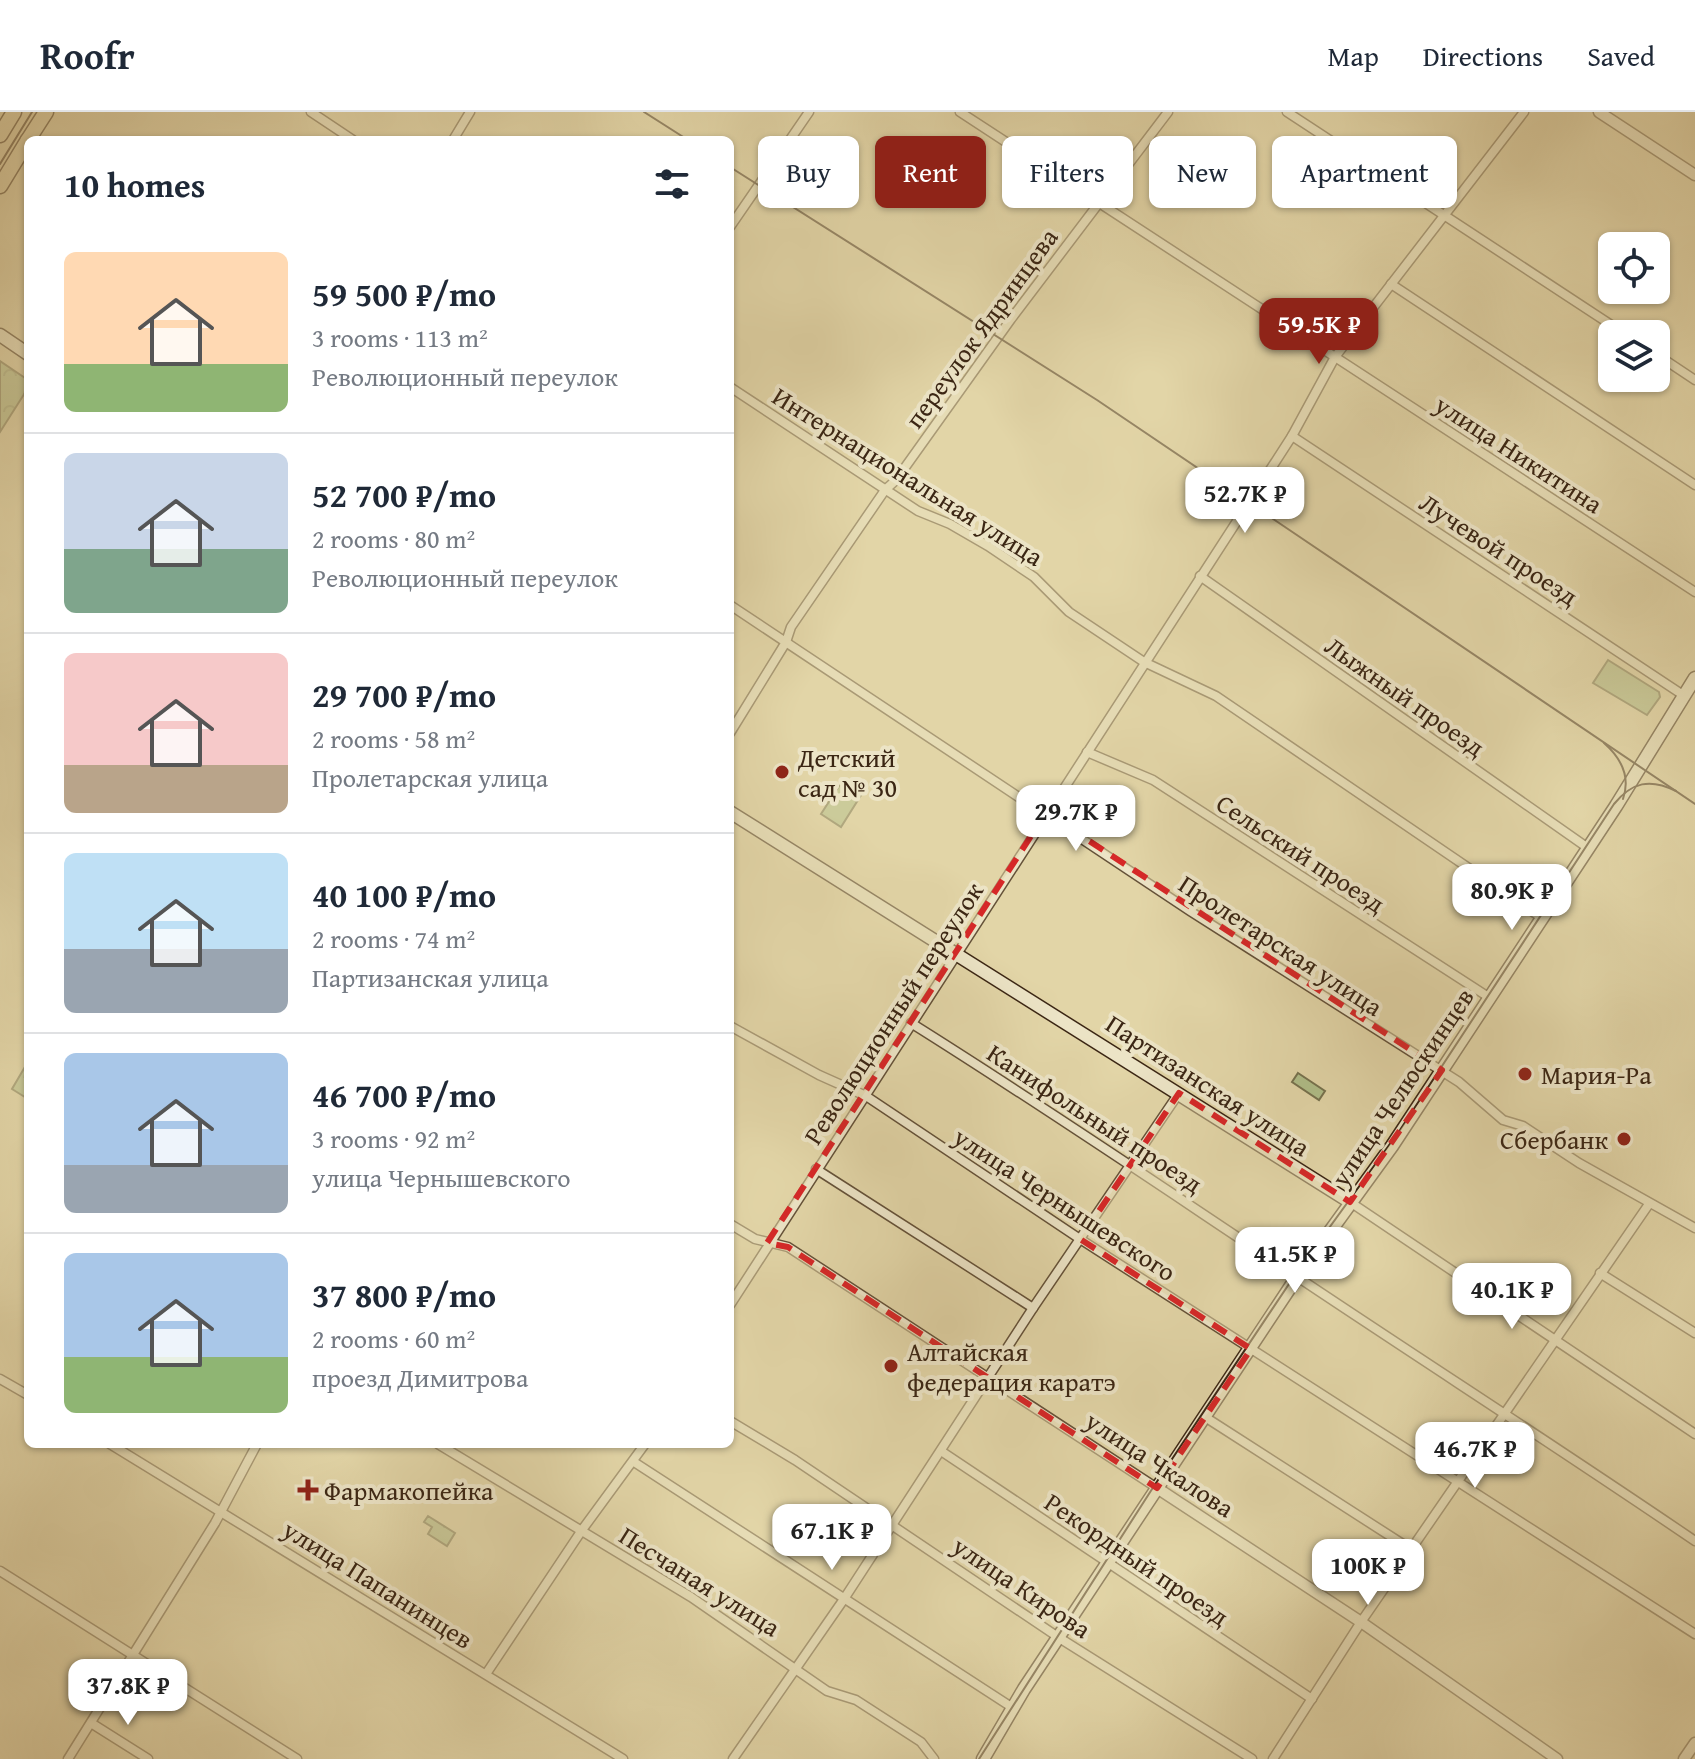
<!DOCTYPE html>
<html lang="en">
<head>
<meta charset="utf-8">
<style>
	body { margin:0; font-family:"Gentium Book Plus",serif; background:#f6f6f7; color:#1f2937; height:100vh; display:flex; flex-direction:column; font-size:30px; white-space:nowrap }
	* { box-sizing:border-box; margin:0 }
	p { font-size:26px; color:#747a83 }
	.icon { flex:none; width:44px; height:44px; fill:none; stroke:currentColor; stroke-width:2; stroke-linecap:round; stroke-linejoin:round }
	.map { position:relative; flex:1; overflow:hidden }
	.drawer { position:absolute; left:24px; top:24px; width:710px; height:1312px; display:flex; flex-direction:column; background:#fff; border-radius:12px; box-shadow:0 2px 6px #0004 }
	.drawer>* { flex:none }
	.banner { position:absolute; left:758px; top:24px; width:760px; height:72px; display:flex; gap:16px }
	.fabs { position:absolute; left:1598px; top:120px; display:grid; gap:16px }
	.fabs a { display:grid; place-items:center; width:72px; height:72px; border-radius:12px; background:#fff; box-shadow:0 2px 6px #0004; font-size:40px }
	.price { position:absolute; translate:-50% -68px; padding:0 18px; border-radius:16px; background:#fff; color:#222; font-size:26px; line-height:52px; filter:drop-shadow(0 2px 4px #0008) }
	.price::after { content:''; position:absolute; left:50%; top:48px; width:24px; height:18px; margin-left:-12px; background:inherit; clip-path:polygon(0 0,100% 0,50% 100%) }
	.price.current { background:#8f2418; color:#fff }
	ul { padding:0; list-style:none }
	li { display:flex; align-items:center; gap:24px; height:200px; padding:0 40px }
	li+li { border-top:2px solid #e0e1e3 }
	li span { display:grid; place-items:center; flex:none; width:224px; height:160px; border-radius:12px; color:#555 }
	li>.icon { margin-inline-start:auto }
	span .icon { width:96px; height:96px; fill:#fffc; stroke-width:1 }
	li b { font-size:34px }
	h2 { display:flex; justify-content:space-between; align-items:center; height:96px; padding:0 40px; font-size:34px }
	.tag { padding:0 28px; border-radius:12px; background:#fff; box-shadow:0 2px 6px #0004; font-size:28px; line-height:72px }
	.tag.current { background:#8f2418; color:#fff }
	header { display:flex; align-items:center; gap:48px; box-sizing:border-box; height:112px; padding:0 40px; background:#fff; border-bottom:2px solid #e0e1e3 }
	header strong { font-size:38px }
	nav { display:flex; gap:44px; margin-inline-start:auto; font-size:28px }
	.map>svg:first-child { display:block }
	.park { fill:url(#park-crowns); stroke:#76724e; stroke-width:2 }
	.pitch { fill:#b0be89; stroke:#76724e; stroke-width:2 }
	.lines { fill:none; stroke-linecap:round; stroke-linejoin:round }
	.minor-casing { stroke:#655239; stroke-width:11 }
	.tertiary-casing { stroke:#655239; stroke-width:13 }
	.secondary-casing { stroke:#3b2614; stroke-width:15 }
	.primary-casing { stroke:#3b2614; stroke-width:17 }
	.minor { stroke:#ece4c6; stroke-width:8 }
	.tertiary { stroke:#ece4c6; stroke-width:10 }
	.secondary { stroke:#ece4c6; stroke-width:12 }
	.primary { stroke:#e2d5a7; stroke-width:14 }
	.tram { stroke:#3b2614; stroke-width:2 }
	.marked { fill:none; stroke:#d62828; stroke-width:6; stroke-dasharray:16 10; stroke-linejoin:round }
	.poi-dot { fill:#8f2418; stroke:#ece4c6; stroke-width:3 }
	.labels { text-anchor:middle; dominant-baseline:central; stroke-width:8; stroke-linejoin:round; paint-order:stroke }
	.street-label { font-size:26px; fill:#3b2614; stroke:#ece4c6 }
	.poi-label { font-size:26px; fill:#3b2614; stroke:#ece4c6; text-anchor:start }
</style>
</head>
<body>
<header>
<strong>Roofr</strong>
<nav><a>Map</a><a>Directions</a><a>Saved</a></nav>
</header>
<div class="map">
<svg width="1695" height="1647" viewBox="0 0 1695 1647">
	<defs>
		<pattern id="park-crowns" width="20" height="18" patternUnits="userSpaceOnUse" patternTransform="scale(2)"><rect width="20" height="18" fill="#b0be89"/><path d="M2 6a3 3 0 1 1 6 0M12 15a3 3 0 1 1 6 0" fill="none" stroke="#98a375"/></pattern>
	</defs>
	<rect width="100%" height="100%" fill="#e2d5a7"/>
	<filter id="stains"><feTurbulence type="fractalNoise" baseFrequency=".0025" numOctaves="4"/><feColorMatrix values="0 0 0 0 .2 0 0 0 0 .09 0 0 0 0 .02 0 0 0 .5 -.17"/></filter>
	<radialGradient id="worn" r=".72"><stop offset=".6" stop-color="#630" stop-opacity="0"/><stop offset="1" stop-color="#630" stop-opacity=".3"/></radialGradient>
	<g class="park">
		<path d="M0,249L28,268V276L0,320Z"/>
		<path d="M26,953L28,955V987L12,977Z"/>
		<path d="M1298,961L1325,979L1319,988L1292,970Z"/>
		<path d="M428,1404L455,1421L447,1434L428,1422L432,1415L424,1410Z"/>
	</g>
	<g class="pitch">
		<path d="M1608,548L1659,580L1660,585L1647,603L1593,571Z"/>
		<path d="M843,668L863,680L841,715L821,702Z"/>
	</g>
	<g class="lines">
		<defs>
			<g id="minor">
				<path d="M311,0L353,28"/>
				<path d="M960,0L1695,480"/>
				<path d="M1287,0L1625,222"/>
				<path d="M453,28L470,0"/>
				<path d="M730,115L809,0"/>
				<path d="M1391,172L1695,373"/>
				<path d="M1656,242L1695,268"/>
				<path d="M730,275L918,399L950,412L988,434L1034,465L1069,500L1144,550L1216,584L1542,806"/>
				<path d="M1292,324L1683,583"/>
				<path d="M1200,464L1588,736"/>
				<path d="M730,493L1190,799L1459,970L1503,1008L1523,1014L1579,1051L1695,1116"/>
				<path d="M730,621L786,530L791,515L885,378L896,368L1011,207L1168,0"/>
				<path d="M1087,640L1153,668L1490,886"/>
				<path d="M911,911C1042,993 1168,1079 1296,1164C1429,1253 1563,1339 1695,1429"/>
				<path d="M730,914L819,963L866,984L1080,1127L1695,1522"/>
				<path d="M816,1057L1033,1196"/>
				<path d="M1350,1090L1695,1322"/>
				<path d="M730,1112L755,1127L788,1135L1157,1376"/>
				<path d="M1600,1161L1695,1221"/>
				<path d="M730,1193L1292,324L1335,245L1524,0"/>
				<path d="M0,1267L28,1283"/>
				<path d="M1205,1305L1412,1438"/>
				<path d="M730,1309L795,1348L1061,1527L1252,1647"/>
				<path d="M110,1332L623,1647"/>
				<path d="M438,1332L691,1485L827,1579L856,1588L921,1630L934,1647"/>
				<path d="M941,1339L1312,1587"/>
				<path d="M634,1350L1013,1596"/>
				<path d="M0,1459L297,1647"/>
				<path d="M486,1562L582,1418L645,1332"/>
				<path d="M91,1611L148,1647"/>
				<path d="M68,1647L215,1411L257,1332"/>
				<path d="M733,1647L844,1487L1033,1196L1179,981"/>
				<path d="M1273,1647L1361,1510L1649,1092"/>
			</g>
			<g id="tertiary">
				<path d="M1599,0L1695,63"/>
				<path d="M1157,1376L1361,1510L1557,1647"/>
				<path d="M1684,1647L1695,1631"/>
			</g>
			<g id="secondary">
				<path d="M0,223L28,242"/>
				<path d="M730,700L1350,1090"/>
				<path d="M983,1647L1024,1577L1297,1165L1392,1034L1616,694L1695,566"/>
			</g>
			<g id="primary">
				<path d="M0,23L14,0"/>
				<path d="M28,28L46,0"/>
				<path d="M0,74L28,28"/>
			</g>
		</defs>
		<use href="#minor" class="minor-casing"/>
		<use href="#tertiary" class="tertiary-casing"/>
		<use href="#secondary" class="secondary-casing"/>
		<use href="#primary" class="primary-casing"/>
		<use href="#minor" class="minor"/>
		<use href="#tertiary" class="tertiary"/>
		<use href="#secondary" class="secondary"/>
		<use href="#primary" class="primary"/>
		<g class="tram">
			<path d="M644,0L688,28"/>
			<path d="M0,52L32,0"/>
			<path d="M730,55L1097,288L1695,692"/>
			<path d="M1604,631C1621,646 1631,664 1623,687"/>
			<path d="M979,1647L1154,1374L1295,1163L1400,1018L1614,692C1632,670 1650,666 1676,679"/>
		</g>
	</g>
	<path d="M0 0H1695V1647H0ZM1046,701L1442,958L1350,1090L1179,981L1080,1127L1251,1237L1157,1376L788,1135L767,1131Z" fill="#e2d5a7" fill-opacity=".55" fill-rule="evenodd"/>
	<path class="marked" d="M1046,701L1442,958L1350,1090L1179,981L1080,1127L1251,1237L1157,1376L788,1135L767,1131Z"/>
	<g class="poi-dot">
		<circle cx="782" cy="660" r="8"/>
		<circle cx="1525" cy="962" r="8"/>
		<circle cx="1624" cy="1027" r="8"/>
		<circle cx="891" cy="1254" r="8"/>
		<path d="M304 1366h8v8h8v8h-8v8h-8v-8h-8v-8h8z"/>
	</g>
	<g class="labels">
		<g class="street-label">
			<text transform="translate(981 216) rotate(-54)">переулок Ядринцева</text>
			<text transform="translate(1519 342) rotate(33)">улица Никитина</text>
			<text transform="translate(908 364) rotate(32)">Интернациональная улица</text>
			<text transform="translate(1499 437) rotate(33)">Лучевой проезд</text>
			<text transform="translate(1405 584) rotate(35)">Лыжный проезд</text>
			<text transform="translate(1301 741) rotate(33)">Сельский проезд</text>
			<text transform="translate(1281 833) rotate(33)">Пролетарская улица</text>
			<text transform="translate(893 901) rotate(-57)">Революционный переулок</text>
			<text transform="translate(1208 973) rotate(33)">Партизанская улица</text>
			<text transform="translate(1402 975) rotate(-56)">улица Челюскинцев</text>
			<text transform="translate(1095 1006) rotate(33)">Канифольный проезд</text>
			<text transform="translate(1065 1092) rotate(33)">улица Чернышевского</text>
			<text transform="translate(1160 1352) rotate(33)">улица Чкалова</text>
			<text transform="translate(1137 1447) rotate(34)">Рекордный проезд</text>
			<text transform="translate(700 1469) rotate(32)">Песчаная улица</text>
			<text transform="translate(378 1472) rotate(32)">улица Папанинцев</text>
			<text transform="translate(1022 1475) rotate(34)">улица Кирова</text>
		</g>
		<g class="poi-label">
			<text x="798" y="645">Детский<tspan x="798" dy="30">сад № 30</tspan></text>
			<text x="1541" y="962">Мария-Ра</text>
			<text x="1608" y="1027" text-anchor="end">Сбербанк</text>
			<text x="907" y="1239">Алтайская<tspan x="907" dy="30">федерация каратэ</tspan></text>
			<text x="324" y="1378">Фармакопейка</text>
		</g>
	</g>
	<rect width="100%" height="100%" filter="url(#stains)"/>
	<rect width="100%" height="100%" fill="url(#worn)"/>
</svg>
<div class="fabs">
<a><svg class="icon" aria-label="locate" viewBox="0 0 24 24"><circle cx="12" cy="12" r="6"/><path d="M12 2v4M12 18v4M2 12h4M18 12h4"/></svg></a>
<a><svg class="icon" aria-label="layers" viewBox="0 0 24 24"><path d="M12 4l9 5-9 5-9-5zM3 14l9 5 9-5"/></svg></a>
</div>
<b class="price current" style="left:1319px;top:254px">59.5K ₽</b>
<b class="price" style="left:1245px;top:423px">52.7K ₽</b>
<b class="price" style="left:1076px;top:741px">29.7K ₽</b>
<b class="price" style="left:1512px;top:820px">80.9K ₽</b>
<b class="price" style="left:1295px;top:1183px">41.5K ₽</b>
<b class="price" style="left:1512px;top:1219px">40.1K ₽</b>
<b class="price" style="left:1475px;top:1378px">46.7K ₽</b>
<b class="price" style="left:832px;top:1460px">67.1K ₽</b>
<b class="price" style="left:1368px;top:1495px">100K ₽</b>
<b class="price" style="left:128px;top:1615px">37.8K ₽</b>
<div class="banner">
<a class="tag">Buy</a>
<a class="tag current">Rent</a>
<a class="tag">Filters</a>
<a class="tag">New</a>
<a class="tag">Apartment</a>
</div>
<section class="drawer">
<h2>10 homes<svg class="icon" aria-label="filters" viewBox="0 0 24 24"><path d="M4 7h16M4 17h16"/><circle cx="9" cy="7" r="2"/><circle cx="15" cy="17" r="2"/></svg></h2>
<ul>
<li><span style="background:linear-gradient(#ffd9b3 70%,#8fb573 0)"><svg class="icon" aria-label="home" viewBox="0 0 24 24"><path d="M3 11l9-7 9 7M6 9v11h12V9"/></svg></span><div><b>59 500 ₽/mo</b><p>3 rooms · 113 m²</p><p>Революционный переулок</p></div></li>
<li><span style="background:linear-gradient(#c9d6e8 60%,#7fa58c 0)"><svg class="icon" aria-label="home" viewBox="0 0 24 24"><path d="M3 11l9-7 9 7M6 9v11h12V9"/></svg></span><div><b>52 700 ₽/mo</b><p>2 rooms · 80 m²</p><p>Революционный переулок</p></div></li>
<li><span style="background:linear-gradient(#f6c9c9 70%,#b9a48a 0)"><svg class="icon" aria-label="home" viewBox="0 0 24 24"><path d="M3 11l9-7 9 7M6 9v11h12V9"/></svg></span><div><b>29 700 ₽/mo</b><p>2 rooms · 58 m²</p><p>Пролетарская улица</p></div></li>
<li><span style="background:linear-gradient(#bfe0f5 60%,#9aa5b1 0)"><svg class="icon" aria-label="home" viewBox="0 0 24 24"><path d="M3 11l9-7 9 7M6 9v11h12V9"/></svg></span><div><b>40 100 ₽/mo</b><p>2 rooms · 74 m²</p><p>Партизанская улица</p></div></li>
<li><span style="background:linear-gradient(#a9c7e8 70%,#9aa5b1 0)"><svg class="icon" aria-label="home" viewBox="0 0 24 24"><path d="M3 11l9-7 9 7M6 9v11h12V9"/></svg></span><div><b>46 700 ₽/mo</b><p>3 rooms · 92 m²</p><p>улица Чернышевского</p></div></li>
<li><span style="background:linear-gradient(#a9c7e8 65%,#8fb573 0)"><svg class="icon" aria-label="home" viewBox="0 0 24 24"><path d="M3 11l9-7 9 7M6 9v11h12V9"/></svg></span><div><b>37 800 ₽/mo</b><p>2 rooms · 60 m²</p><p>проезд Димитрова</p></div></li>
</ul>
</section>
</div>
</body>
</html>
